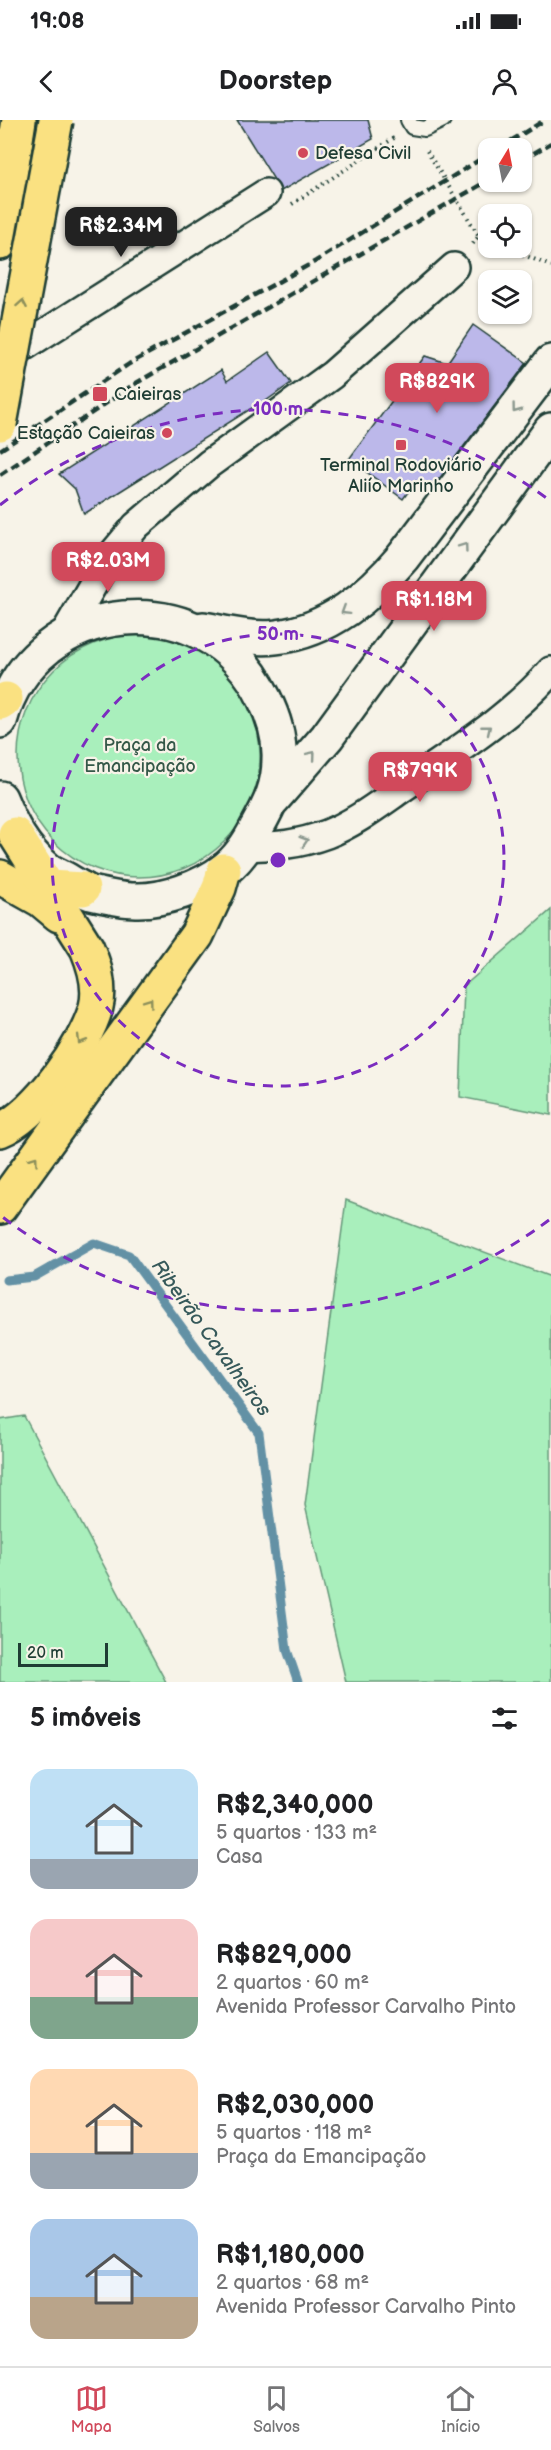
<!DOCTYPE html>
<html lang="pt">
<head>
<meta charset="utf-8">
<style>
	body { margin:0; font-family:"Balsamiq Sans",sans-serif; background:#f6f6f6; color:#202124; height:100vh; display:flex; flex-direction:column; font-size:22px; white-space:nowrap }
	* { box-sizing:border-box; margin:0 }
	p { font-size:20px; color:#757577 }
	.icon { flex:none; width:33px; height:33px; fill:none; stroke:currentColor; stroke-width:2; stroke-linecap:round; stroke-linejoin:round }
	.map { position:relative; height:1562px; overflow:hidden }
	.side { display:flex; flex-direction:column; background:#fff; flex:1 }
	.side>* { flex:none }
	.needle { width:39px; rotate:10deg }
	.buttons { position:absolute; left:478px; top:18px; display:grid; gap:12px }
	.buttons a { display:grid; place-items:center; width:54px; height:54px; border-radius:12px; background:#fff; box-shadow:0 2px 4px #0004; font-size:30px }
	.scale { position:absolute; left:18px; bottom:15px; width:90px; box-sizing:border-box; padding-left:6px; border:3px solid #1f3d34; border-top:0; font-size:16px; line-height:21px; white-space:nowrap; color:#1f3d34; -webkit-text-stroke:4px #f7f3e8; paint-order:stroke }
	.price { position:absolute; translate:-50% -51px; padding:0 14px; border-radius:12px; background:#d1495b; color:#fff; font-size:20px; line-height:39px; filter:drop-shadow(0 2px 3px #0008) }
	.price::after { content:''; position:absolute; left:50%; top:36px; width:18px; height:14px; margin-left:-9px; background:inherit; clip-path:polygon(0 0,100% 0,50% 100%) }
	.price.current { background:#222; color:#fff }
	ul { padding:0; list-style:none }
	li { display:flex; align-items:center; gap:18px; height:150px; padding:0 30px }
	li span { display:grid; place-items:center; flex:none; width:168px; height:120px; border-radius:18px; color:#555 }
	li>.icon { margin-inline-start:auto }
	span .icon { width:72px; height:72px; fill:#fffc; stroke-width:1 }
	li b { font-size:26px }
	h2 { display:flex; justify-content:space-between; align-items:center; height:72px; padding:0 30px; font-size:26px }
	.status { display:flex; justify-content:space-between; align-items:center; height:42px; padding:0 30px; background:#fff; direction:ltr }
	.status svg { height:16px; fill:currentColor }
	header { display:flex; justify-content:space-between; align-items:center; height:78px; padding:0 30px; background:#fff; font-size:27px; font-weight:800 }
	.tab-bar { display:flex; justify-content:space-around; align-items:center; height:84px; border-top:2px solid #e0e0e0; background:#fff; font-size:16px; color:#757577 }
	.tab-bar a { display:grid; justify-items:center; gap:3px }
	.tab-bar .current { color:#d1495b }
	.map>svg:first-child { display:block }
	.green { fill:#a9efbc; stroke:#649678; stroke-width:1.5 }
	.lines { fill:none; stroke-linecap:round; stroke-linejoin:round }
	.stream { stroke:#6491a5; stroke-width:9 }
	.building { fill:#bcb8ea; stroke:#1f3d34; stroke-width:1.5 }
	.lane-casing { stroke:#1f3d34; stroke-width:18 }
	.street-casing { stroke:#1f3d34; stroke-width:32 }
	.secondary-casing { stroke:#1f3d34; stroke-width:38 }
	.primary-casing { stroke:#1f3d34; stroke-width:38 }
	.path { stroke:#1f3d34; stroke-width:4; stroke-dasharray:1.5 4.5; stroke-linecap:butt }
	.lane { stroke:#f7f3e8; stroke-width:14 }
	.street { stroke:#f7f3e8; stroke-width:27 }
	.secondary { stroke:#f7f3e8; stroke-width:33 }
	.primary { stroke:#fae181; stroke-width:33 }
	.rail { stroke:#1f3d34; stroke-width:4.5; stroke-dasharray:9 4.5; stroke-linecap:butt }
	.primary-bridge-casing { stroke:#1f3d34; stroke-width:38; stroke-linecap:butt }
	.primary-bridge { stroke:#fae181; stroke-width:33 }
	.oneway { stroke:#8c8f5a }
	.oneway2 { stroke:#8b988e }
	.ring { fill:none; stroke:#7b2cbf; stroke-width:3; stroke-dasharray:10 8 }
	.poi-dot { fill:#d1495b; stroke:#f7f3e8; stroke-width:2 }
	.labels { text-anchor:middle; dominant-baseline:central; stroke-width:4.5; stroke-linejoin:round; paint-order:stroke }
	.poi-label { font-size:18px; fill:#1f3d34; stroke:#f7f3e8; text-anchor:start }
	.park-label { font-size:18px; fill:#345848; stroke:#f7f3e8 }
	.water-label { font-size:20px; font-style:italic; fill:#36595a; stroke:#f7f3e8 }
	.centre { fill:#7b2cbf; stroke:#f7f3e8; stroke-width:3 }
	.ring-label { font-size:18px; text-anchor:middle; font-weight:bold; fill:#7b2cbf; stroke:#f7f3e8; stroke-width:4.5; stroke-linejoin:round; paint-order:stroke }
</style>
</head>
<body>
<div class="status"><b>19:08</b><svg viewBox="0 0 49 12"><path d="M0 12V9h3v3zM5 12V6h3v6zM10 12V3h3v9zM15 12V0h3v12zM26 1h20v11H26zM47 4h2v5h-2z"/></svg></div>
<header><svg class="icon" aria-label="back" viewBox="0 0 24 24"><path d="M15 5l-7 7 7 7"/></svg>Doorstep<svg class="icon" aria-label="person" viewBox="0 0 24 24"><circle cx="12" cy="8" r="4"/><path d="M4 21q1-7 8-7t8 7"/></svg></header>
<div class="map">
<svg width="551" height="1562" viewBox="0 0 551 1562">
	<rect width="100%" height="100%" fill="#f7f3e8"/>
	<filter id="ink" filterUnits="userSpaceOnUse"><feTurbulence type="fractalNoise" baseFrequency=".0167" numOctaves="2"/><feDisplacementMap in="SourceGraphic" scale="12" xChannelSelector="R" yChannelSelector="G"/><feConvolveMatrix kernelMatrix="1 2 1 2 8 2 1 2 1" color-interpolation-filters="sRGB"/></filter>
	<g filter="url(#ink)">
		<g class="green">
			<circle cx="139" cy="636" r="121"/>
			<path d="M551,790V995L460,977L464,866Z"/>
			<path d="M346,1080L551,1157V1562H346L305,1385Z"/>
			<path d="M24,1296L166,1562H0V1300Z"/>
		</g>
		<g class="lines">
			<path class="stream" d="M6,1160L34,1157L94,1123L129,1135L259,1313L287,1530L298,1562"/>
		</g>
		<g class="building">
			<path d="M237,0H368L373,19L281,71Z"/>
			<path d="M473,205L527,243L430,371L416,361L403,379L349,339L425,236L447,243Z"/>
			<path d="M269,232L291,263L256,288L255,286L84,394L75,369L59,354L221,250L227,261Z"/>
		</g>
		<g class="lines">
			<defs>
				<path id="lane" d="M408,0L412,7L425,9L443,0"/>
				<g id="street">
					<path d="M1,241L266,73"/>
					<path d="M64,515L106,442L136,406L209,344L332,255L454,147"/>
					<path d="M246,727C277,726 297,725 327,714C353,704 378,685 401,669C453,633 509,599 551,551"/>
				</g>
				<g id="secondary">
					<path d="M203,509C226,513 252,520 276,517C329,511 370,476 403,437L551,242"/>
					<path d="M0,601C34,475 208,460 264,578C273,596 280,618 279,639C279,666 270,684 257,707C249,723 239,739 224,750C202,767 163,781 135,780C122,780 104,776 91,773C82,770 74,764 67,760C60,756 52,753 47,749C23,729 11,705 0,678"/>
					<path d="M273,679L327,617L551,310"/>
				</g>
				<g id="primary">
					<path d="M0,123L19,0"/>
					<path d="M0,583L6,579"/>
					<path d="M0,757L41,780L59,795"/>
					<path d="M31,766L83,769"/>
					<path d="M0,1010C36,996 86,925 96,887C101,867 95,847 87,828L15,714"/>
					<path d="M0,1087L197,815L219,768L224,750"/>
				</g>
			</defs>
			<use href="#lane" class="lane-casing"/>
			<use href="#street" class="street-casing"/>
			<use href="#secondary" class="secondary-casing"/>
			<use href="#primary" class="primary-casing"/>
			<g class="path">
				<path d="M427,31L479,116L471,126"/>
				<path d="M292,84L394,18"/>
				<path d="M479,116L489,120"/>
				<path d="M506,128L551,146"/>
			</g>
			<use href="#lane" class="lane"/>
			<use href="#street" class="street"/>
			<use href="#secondary" class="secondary"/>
			<use href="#primary" class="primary"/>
			<g class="rail">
				<path d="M499,28L545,0"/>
				<path d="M522,40L551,23"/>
				<path d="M0,330L129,244L316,141L489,34"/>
				<path d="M0,355L133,265L489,60"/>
			</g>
			<defs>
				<path id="primary-bridge" d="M0,304L56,0"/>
			</defs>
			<use href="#primary-bridge" class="primary-bridge-casing"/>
			<use href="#primary-bridge" class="primary-bridge"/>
		</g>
		<defs><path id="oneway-chevron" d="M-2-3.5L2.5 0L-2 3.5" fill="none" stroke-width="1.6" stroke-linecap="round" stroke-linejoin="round" transform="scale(1.5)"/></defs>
		<g class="oneway">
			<use href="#oneway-chevron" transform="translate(22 184) rotate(-80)"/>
			<use href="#oneway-chevron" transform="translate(149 882) rotate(-54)"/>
			<use href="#oneway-chevron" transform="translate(81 920) rotate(121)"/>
			<use href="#oneway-chevron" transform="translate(34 1040) rotate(-54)"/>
		</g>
		<g class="oneway2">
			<use href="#oneway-chevron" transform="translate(516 289) rotate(127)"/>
			<use href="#oneway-chevron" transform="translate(464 427) rotate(-54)"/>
			<use href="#oneway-chevron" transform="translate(345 491) rotate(148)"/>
			<use href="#oneway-chevron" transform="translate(487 609) rotate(-39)"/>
			<use href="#oneway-chevron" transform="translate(312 635) rotate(-50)"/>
			<use href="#oneway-chevron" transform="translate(304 721) rotate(-18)"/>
		</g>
	</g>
	<g class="ring">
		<circle cx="278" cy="740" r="226"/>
		<path d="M549 1100A451 451 0 0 1 0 1095M0 385A451 451 0 0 1 549 380"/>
	</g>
	<g class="poi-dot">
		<circle cx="303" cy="33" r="6"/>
		<rect x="92" y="266" width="16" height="16" rx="3"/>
		<circle cx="167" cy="313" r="6"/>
		<rect x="395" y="319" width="12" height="12" rx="3"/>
	</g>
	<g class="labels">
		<g class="poi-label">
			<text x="315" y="33">Defesa Civil</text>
			<text x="114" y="274">Caieiras</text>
			<text x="155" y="313" text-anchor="end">Estação Caieiras</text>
			<text x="401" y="345" text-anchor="middle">Terminal Rodoviário<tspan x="401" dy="21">Aliío Marinho</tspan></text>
		</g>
		<g class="park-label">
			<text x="140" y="625">Praça da<tspan x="140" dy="21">Emancipação</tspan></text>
		</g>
		<g class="water-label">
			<text transform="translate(211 1218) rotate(54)">Ribeirão Cavalheiros</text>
		</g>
	</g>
	<circle cx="278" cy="740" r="9" class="centre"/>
	<g class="ring-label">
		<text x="278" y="295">100 m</text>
		<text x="278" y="520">50 m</text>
	</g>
</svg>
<div class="buttons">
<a><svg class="needle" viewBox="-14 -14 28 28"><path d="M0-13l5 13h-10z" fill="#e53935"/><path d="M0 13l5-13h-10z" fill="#757577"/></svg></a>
<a><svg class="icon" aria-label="locate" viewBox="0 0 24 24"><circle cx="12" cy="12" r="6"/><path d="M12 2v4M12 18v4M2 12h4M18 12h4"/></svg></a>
<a><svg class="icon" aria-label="layers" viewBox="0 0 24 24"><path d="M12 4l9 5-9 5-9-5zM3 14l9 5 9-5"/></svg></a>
</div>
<div class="scale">20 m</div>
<b class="price current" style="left:121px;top:138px">R$2.34M</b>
<b class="price" style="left:437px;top:294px">R$829K</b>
<b class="price" style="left:108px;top:473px">R$2.03M</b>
<b class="price" style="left:434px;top:512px">R$1.18M</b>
<b class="price" style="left:420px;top:683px">R$799K</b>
</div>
<section class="side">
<h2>5 imóveis<svg class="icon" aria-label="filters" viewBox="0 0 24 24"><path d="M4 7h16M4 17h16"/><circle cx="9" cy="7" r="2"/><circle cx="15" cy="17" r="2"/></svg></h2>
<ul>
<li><span style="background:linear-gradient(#bfe0f5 75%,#9aa5b1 0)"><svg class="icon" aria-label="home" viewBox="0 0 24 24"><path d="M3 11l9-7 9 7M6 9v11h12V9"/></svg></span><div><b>R$2,340,000</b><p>5 quartos · 133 m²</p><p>Casa</p></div></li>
<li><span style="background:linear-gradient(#f6c9c9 65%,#7fa58c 0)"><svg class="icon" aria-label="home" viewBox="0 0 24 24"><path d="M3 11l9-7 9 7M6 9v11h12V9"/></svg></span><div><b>R$829,000</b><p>2 quartos · 60 m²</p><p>Avenida Professor Carvalho Pinto</p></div></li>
<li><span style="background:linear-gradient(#ffd9b3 70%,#9aa5b1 0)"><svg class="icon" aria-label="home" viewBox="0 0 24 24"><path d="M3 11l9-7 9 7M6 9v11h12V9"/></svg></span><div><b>R$2,030,000</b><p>5 quartos · 118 m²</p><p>Praça da Emancipação</p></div></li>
<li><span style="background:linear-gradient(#a9c7e8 65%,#b9a48a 0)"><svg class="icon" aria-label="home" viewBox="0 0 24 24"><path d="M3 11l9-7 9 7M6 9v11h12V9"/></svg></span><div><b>R$1,180,000</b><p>2 quartos · 68 m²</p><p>Avenida Professor Carvalho Pinto</p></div></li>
</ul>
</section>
<nav class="tab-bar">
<a class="current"><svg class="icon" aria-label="map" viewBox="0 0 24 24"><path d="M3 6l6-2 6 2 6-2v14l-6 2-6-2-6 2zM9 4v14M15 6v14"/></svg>Mapa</a>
<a><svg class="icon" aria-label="saved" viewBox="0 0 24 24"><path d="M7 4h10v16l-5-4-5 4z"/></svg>Salvos</a>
<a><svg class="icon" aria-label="home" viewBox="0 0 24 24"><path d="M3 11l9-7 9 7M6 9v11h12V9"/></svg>Início</a>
</nav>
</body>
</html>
